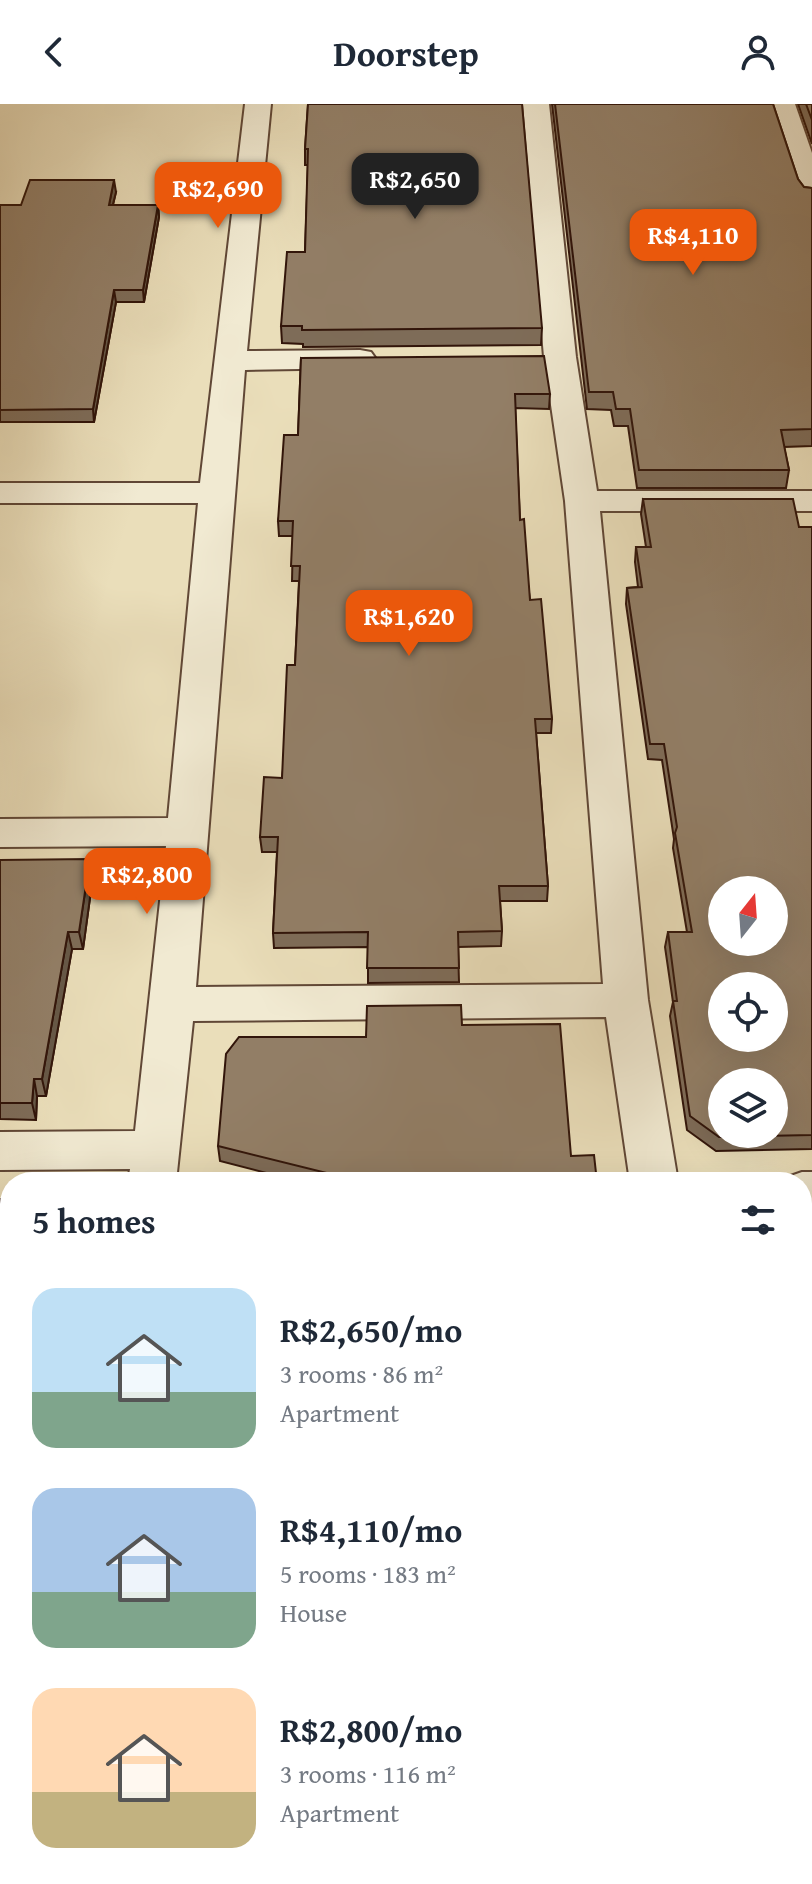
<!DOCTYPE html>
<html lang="en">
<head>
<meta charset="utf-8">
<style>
	body { margin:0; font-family:"Gentium Book Plus",serif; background:#f2f2f3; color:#1f2937; height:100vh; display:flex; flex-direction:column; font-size:30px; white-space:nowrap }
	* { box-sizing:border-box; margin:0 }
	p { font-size:26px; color:#747a83 }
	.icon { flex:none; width:44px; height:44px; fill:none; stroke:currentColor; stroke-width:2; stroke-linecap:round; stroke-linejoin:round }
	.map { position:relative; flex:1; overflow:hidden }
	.sheet { position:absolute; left:0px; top:1068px; width:812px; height:712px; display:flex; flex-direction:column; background:#fff; border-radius:32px 32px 0 0; box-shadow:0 8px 32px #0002 }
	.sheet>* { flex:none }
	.needle { width:52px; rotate:17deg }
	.fabs { position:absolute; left:708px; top:772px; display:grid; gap:16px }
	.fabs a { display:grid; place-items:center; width:80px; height:80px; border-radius:50%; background:#fff; box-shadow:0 8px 32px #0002; font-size:40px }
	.price { position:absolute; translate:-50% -68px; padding:0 18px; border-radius:16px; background:#ea580c; color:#fff; font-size:26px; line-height:52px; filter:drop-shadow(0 2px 4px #0008) }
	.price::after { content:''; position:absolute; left:50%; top:48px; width:24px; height:18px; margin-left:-12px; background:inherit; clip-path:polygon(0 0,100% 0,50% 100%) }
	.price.on { background:#222; color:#fff }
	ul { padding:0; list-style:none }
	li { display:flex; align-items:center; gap:24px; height:200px; padding:0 32px }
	li span { display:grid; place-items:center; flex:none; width:224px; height:160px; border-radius:24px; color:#555 }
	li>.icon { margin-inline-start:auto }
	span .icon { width:96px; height:96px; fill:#fffc; stroke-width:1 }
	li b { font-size:34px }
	h2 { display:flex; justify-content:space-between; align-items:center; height:96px; padding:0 32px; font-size:34px }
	header { display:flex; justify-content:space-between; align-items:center; height:104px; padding:0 32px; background:#fff; font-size:36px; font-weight:600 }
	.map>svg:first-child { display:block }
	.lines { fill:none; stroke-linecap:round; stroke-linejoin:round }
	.minor-casing { stroke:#604736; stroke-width:4 }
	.minor { fill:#f1ead2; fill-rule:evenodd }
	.wall { fill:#7e6c58; stroke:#32150a; stroke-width:2 }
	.shaded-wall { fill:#665847; stroke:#32150a; stroke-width:2 }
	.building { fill:#927e66; stroke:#32150a; stroke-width:2; fill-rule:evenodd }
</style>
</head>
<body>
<header><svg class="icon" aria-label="back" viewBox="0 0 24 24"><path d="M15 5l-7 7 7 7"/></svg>Doorstep<svg class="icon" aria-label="person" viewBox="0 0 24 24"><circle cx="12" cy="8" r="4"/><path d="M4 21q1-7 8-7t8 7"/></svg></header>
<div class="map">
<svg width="812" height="1780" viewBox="0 0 812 1780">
	<rect width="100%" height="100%" fill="#eadeba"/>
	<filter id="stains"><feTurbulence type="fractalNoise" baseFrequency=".0025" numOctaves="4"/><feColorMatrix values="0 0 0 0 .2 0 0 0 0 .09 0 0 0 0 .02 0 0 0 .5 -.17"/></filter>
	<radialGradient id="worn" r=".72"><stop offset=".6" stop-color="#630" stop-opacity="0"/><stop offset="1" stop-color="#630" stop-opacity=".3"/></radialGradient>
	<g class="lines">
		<defs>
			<g id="minor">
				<path d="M245,0H271L247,247L360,246L371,248L376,255L371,262L360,264L245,266L196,883L603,880L565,397L544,253L523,0H549L576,253L597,387H812V407H600L648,896L678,1078H630L606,913L193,917L176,1078H128L130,1065L0,1066V1028L135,1027L166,742L0,743V715L168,714L198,399H0V379H200Z"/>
				<path d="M769,0H795L812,49V99L802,97L798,91Z"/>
				<path d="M802,1068H812V1108H802V1078H783L785,1074Z"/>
				<rect x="0" y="1447" width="10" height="52"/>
				<rect x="802" y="1501" width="10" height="56"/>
				<path d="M58,1770H120L119,1780H57Z"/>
				<path d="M697,1770H759L760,1780H698Z"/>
			</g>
		</defs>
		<use href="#minor" class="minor-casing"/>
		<use href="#minor" class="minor"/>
	</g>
	<g class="wall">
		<path d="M308,0L542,224L541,241L303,243V240L282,239L281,222L305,148L308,61H305V45Z"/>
		<path d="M552,0H773L798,75L804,83L812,84V342L784,343L789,366L786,384H637L628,322H614L611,306L587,305Z"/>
		<path d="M798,0H812V40Z"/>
		<path d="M116,88L113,101H158L159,113L144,198H116L94,318H0V101H21Z"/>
		<path d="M301,254L550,290L549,305L515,304L520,416L530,496L552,615L551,629H536L548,782L547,797H500L502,827L501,842L458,843L459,878L368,879V843L274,844L273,829L277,748H262L260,733L282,674L295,561L299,477H292L293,432H279L278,417L298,331Z"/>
		<path d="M643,395L799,423H812V1045L716,1047L687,1026L670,912L673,898L665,843L668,828H687L673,744L674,735L662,656L648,655L626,500L627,484L638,483L635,458L636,443H646L641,410Z"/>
		<path d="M0,756L93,772L83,845H72L46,992H37L36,1016L0,1015Z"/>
		<path d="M462,921L571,1052L597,1078H301L220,1057L218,1042L366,933Z"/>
		<rect x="0" y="1095" width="10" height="152"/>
		<rect x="802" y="1134" width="10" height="313"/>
		<path d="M812,1597V1730L802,1654V1598Z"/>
	</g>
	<g class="shaded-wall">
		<path d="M114,76L116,88L110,112L109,101Z"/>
		<path d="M158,101L159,113L144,198L143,186Z"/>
		<path d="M114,186L116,198L94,318L93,305Z"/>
		<path d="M90,755L93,772L83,845L79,828Z"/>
		<path d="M68,828L72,845L46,992L42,975Z"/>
		<path d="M34,975L37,992L36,1016L32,999Z"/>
		<path d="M19,1770H29L28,1780H18Z"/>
	</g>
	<g class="building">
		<path d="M308,0H522L542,224L302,226V222H281L287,148H305L308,45H305Z"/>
		<path d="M555,0H773L798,75L804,83L812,84V325L781,326L789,366H639L630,305H616L613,288H589Z"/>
		<path d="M806,0H812V16Z"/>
		<path d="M30,76H114L109,101H158L143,186H114L93,305L0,306V101H21Z"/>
		<path d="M544,252L550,290H515L520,416L524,415L530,496L541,495L552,615H535L548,782H499L502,827L458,828L459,864H367L368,828L273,829L278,733H260L264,673L282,674L287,561H295L300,462H291L293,417H278L284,331H298L301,254Z"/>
		<path d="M643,395H793L799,423H812V1031L719,1033L690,1012L673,897H677L668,828H692L675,729L677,723L664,640H650L627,484L642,483L636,443H651ZM722,786H774V838H722ZM722,882H774V934H722ZM722,978H774V1030H722Z"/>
		<path d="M90,755L79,828H68L42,975H34L32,999H0V756Z"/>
		<path d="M461,901L462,921L560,920L571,1052L594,1051L597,1078H363L218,1042L226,950L239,933H366L367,902Z"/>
		<rect x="0" y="1095" width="10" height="137"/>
		<rect x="802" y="1134" width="10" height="300"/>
		<path d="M0,1546H10V1770H19L18,1780H0Z"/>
		<path d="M812,1597V1671L802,1598Z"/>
		<path d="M203,1770H656L657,1780H202Z"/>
	</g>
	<rect width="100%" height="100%" filter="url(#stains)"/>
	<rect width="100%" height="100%" fill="url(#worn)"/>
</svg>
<div class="fabs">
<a><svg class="needle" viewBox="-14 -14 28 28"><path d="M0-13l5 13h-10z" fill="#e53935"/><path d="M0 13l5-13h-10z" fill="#747a83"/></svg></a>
<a><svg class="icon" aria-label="locate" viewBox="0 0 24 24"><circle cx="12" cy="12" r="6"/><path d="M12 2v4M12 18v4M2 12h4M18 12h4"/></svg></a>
<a><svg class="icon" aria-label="layers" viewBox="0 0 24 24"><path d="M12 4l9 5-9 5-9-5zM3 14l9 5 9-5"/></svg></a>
</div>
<b class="price on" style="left:415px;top:117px">R$2,650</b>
<b class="price" style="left:218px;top:126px">R$2,690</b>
<b class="price" style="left:693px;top:173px">R$4,110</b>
<b class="price" style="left:409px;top:554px">R$1,620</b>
<b class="price" style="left:147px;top:812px">R$2,800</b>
<section class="sheet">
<h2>5 homes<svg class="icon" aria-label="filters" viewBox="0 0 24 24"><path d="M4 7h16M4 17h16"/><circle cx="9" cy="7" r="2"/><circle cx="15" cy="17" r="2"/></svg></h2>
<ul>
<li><span style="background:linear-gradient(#bfe0f5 65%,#7fa58c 0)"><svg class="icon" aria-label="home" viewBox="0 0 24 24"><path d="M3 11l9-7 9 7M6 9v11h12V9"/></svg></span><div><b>R$2,650/mo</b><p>3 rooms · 86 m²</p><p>Apartment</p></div></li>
<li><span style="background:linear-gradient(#a9c7e8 65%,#7fa58c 0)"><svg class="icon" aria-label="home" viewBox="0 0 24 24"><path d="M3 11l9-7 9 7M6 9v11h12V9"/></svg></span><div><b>R$4,110/mo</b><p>5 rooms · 183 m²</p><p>House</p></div></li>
<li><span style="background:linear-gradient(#ffd9b3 65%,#c2b280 0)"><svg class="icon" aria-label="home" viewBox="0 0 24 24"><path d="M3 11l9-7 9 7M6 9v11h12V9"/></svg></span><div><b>R$2,800/mo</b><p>3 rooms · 116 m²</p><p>Apartment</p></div></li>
</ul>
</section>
</div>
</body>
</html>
